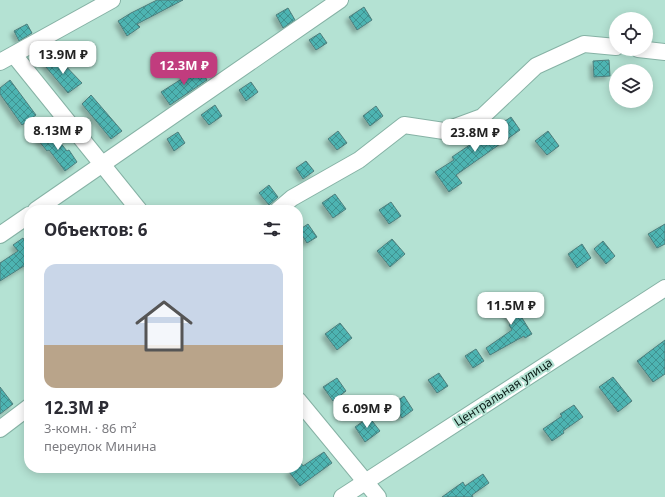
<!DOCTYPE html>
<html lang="ru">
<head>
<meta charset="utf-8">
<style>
	body { margin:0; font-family:"Noto Sans",sans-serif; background:#f7f7f7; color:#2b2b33; height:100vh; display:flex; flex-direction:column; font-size:15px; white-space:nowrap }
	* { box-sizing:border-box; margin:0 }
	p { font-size:13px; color:#7c7c81 }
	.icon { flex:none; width:22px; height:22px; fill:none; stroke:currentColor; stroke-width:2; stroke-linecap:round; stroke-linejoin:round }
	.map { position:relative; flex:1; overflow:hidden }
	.sheet { position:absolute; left:24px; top:205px; width:279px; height:268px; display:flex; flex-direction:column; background:#fff; border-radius:16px; box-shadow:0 2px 10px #0003 }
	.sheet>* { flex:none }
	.controls { position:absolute; left:609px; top:12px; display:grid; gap:8px }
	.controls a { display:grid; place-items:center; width:44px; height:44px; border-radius:50%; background:#fff; box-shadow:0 2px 10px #0003; font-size:20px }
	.price { position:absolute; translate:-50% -34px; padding:0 9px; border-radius:8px; background:#fff; color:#222; font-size:13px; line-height:26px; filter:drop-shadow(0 1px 2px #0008) }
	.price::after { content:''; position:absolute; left:50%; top:24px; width:12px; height:9px; margin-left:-6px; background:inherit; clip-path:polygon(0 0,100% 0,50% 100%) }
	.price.current { background:#c13c7e; color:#fff }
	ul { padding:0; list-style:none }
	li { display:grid; align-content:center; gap:8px; height:212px; padding:0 20px }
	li+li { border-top:1px solid #e1e1e2 }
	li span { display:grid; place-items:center; height:124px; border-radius:12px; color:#555 }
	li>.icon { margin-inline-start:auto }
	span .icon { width:72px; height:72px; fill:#fffc; stroke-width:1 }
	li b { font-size:17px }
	h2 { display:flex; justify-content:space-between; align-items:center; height:48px; padding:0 20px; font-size:17px }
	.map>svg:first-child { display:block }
	.building { fill:url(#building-cross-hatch); stroke:#4e7e7c; filter:url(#shadow) }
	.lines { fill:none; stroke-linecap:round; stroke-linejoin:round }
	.minor-casing { stroke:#86b2a5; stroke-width:18 }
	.minor { stroke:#fff; stroke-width:16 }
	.labels { text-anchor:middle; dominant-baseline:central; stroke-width:4; stroke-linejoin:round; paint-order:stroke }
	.street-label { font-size:12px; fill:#081a15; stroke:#b4e2d3 }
</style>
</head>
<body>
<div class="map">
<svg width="665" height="497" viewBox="0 0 665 497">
	<defs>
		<pattern id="building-cross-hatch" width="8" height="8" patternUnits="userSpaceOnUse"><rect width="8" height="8" fill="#4eb4b2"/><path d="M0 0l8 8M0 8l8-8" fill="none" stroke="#3f9290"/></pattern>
		<filter id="shadow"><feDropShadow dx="-3.5" dy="3.5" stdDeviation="2" flood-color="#0004"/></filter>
	</defs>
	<rect width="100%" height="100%" fill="#b4e2d3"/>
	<g class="building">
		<path d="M157,0H183L137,24L140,27L127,36L118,21L131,13Z"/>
		<path d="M364,7L372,20L357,30L349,17Z"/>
		<path d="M288,8L295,20L283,28L276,15Z"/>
		<path d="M27,24L32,33L19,41L14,31Z"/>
		<path d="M320,33L327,43L316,50L309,40Z"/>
		<path d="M56,56L82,83L68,93L45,66Z"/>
		<path d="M609,60L610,76L594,77L593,61Z"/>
		<path d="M199,68L207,80L170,105L161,92Z"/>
		<path d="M10,80L36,115L22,125L0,94V88Z"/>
		<path d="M251,82L258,92L246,101L239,90Z"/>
		<path d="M91,95L122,131L111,139L82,104Z"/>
		<path d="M215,105L222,116L209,125L201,115Z"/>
		<path d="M376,106L383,116L370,126L363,116Z"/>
		<path d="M511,117L520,130L456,175L462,183L449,192L435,172L454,160L452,157Z"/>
		<path d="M50,130L67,151L69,150L77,162L65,171L49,150L47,151L38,140Z"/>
		<path d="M338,131L347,143L337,150L328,139Z"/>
		<path d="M548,131L559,146L547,155L535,141Z"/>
		<path d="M178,132L185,143L174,151L167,139Z"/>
		<path d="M306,161L314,171L303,179L296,168Z"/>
		<path d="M269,185L278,197L269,205L259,193Z"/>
		<path d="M335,194L346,209L333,218L322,203Z"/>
		<path d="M391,202L401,216L389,224L379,210Z"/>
		<path d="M308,224L317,237L307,243L299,230Z"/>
		<path d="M665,224V244L657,248L648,234Z"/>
		<path d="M23,238L28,245L29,244V267L27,264L0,281V263L18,251L13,245Z"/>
		<path d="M392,239L405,254L390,267L377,251Z"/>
		<path d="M603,241L615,256L606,264L594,249Z"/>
		<path d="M582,244L591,258L577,268L568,254Z"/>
		<path d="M511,293L518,302L514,305L532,334L525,338L524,336L490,355L486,348L512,330L509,325L513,323L498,302Z"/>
		<path d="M340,323L352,338L337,350L325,334Z"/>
		<path d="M665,340V374L653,382L637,361Z"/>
		<path d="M476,349L484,361L473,368L465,356Z"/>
		<path d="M439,373L448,386L437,393L428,380Z"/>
		<path d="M613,377L632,401L618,412L599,387Z"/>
		<path d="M337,378L346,391L333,401L323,387Z"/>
		<path d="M0,387L13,404L0,414Z"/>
		<path d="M404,396L413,410L402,418L393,404Z"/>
		<path d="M574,405L583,417L563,431L564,433L552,441L543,429L562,416L560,414Z"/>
		<path d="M369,417L380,431L365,442L355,427Z"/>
		<path d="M324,452L332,463L300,486L289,472L295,468H298V466L301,463L303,466Z"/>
		<path d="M483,474L489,483L472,495L473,497H442L463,482L465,486Z"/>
	</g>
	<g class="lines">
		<defs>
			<g id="minor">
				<path d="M638,49L665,52"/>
				<path d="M14,55L139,210"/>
				<path d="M0,62L112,0"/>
				<path d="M36,210L340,0"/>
				<path d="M278,210L292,198L359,160L404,125L444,131L482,117L536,66L584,44L616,47"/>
				<path d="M0,235L29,215"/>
				<path d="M298,400L378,497"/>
				<path d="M0,429L29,407"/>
				<path d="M342,497L665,288"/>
			</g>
		</defs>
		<use href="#minor" class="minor-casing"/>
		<use href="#minor" class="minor"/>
	</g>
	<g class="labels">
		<g class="street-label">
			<text transform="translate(503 392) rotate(-33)">Центральная улица</text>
		</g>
	</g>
</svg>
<div class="controls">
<a><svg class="icon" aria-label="locate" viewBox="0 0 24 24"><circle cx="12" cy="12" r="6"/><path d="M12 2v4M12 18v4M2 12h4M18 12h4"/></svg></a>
<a><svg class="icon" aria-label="layers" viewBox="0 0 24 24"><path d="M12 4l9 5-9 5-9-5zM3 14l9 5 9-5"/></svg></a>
</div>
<b class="price" style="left:63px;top:75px">13.9M ₽</b>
<b class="price current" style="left:184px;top:86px">12.3M ₽</b>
<b class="price" style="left:58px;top:151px">8.13M ₽</b>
<b class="price" style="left:475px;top:153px">23.8M ₽</b>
<b class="price" style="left:511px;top:326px">11.5M ₽</b>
<b class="price" style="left:367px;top:429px">6.09M ₽</b>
<section class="sheet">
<h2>Объектов: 6<svg class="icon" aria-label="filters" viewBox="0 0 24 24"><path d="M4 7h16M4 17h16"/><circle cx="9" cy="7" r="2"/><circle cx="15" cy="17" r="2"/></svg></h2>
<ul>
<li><span style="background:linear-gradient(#c9d6e8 65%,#b9a48a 0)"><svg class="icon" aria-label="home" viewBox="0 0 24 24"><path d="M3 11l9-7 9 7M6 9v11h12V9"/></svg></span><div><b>12.3M ₽</b><p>3-комн. · 86 m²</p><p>переулок Минина</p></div></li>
</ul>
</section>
</div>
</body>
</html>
